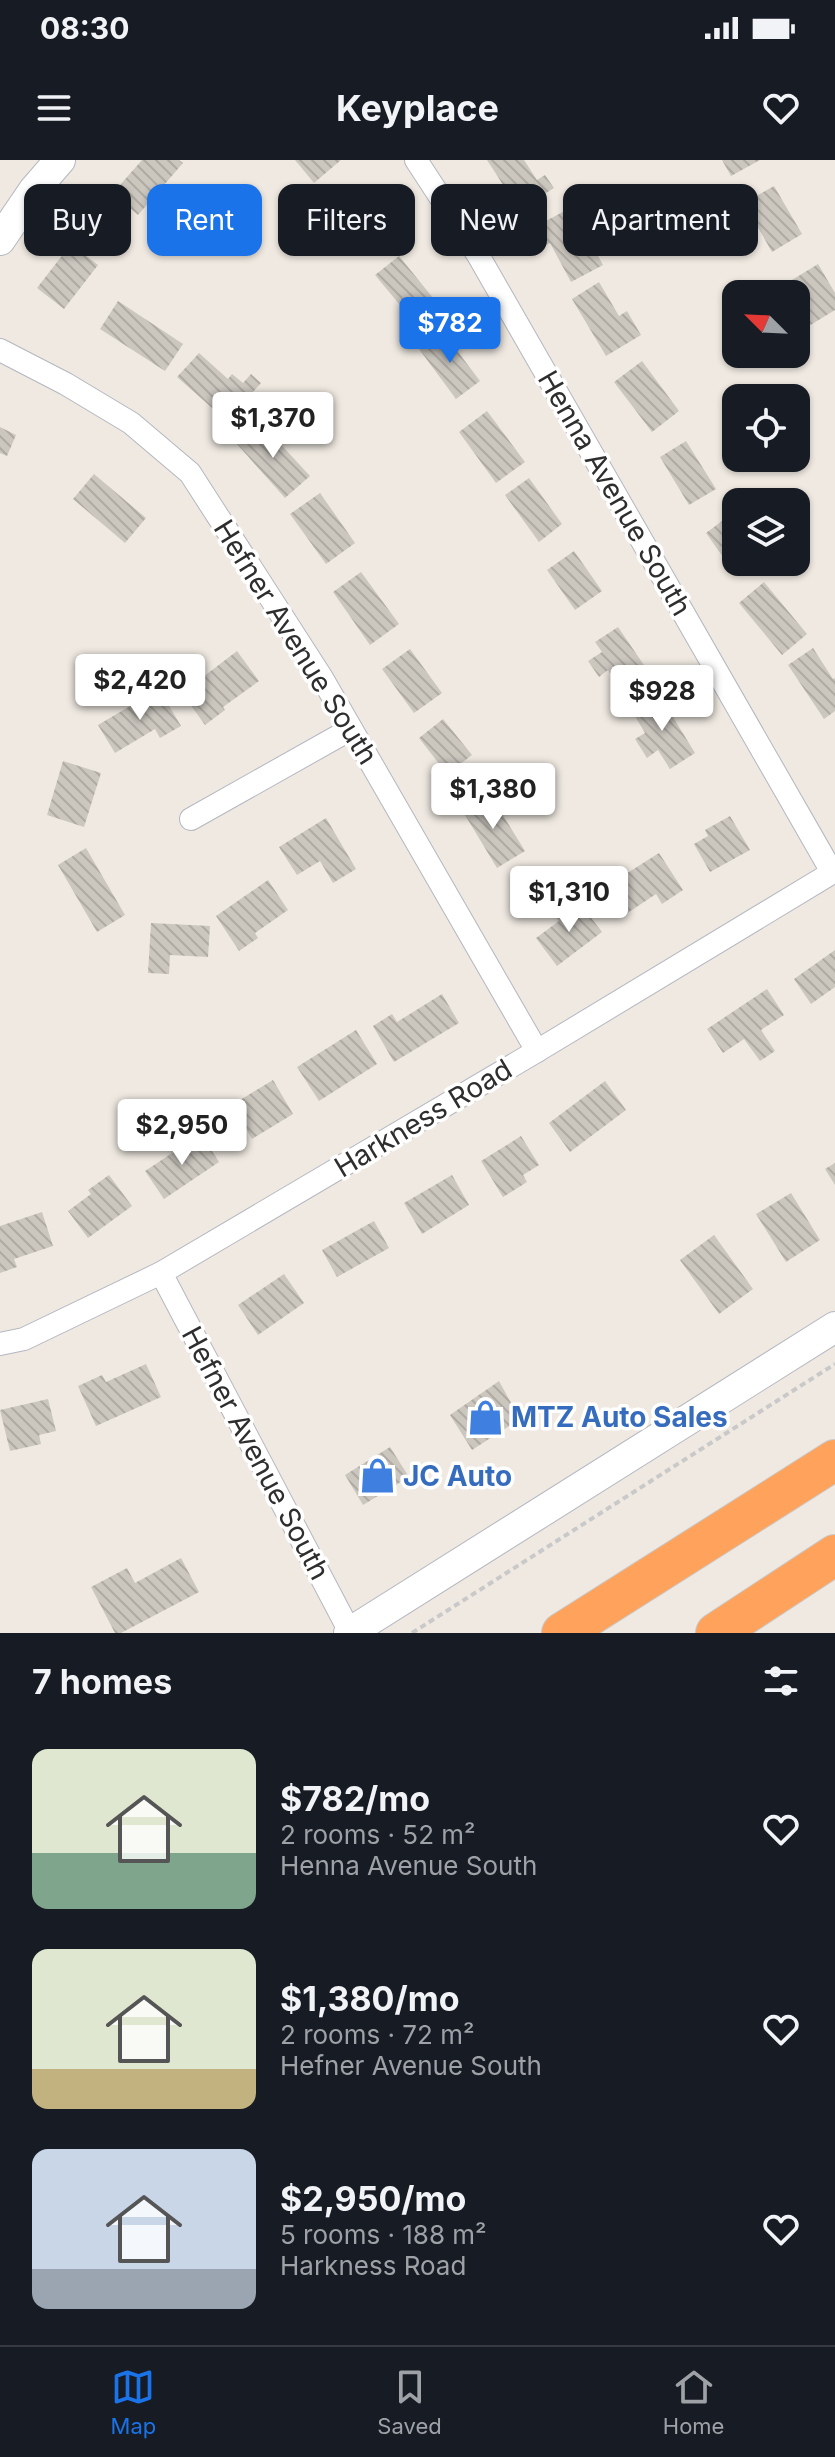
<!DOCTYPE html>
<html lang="en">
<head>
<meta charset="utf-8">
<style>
	body { margin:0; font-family:Inter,sans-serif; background:#20242c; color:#f1f3f6; height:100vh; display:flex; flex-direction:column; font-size:30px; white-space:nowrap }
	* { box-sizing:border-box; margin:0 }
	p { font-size:26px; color:#9ea1a6 }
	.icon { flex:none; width:44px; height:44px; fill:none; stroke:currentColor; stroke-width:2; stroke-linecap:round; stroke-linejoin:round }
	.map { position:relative; height:1473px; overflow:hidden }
	.sheet { display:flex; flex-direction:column; background:#171b24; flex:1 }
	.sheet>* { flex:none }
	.banner { position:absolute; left:24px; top:24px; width:788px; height:72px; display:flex; gap:16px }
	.needle { width:52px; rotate:294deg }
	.controls { position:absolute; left:722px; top:120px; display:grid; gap:16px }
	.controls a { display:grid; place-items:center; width:88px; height:88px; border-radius:16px; background:#171b24; box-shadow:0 2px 6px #0004; font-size:40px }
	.price { position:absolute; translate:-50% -68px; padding:0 18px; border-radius:8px; background:#fff; color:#222; font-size:26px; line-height:52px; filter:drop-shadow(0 2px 4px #0008) }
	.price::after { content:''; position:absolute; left:50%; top:48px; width:24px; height:18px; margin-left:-12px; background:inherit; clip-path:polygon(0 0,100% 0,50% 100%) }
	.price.on { background:#1a73e8; color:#fff }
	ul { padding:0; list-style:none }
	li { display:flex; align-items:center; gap:24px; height:200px; padding:0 32px }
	li span { display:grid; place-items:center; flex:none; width:224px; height:160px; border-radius:16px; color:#555 }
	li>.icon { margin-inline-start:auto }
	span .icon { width:96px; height:96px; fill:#fffc; stroke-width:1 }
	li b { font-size:34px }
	h2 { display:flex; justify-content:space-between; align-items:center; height:96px; padding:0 32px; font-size:34px }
	.chip { padding:0 28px; border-radius:16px; background:#171b24; box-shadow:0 2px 6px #0004; font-size:28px; line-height:72px }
	.chip.on { background:#1a73e8; color:#fff }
	.status { display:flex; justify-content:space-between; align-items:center; height:56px; padding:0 40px; background:#171b24; direction:ltr }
	.status svg { height:22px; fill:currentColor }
	header { display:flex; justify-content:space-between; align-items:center; height:104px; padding:0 32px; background:#171b24; font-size:36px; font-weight:700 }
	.tab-bar { display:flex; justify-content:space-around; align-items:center; height:112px; border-top:2px solid #363941; background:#171b24; font-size:22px; color:#9ea1a6 }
	.tab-bar a { display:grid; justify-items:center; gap:4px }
	.tab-bar .on { color:#1a73e8 }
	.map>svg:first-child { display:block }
	.building { fill:url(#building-back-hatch) }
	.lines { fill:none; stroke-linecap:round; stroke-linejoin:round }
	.street-casing { stroke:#b4b7c1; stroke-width:24 }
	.secondary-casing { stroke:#b4b7c1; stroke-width:32 }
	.highway-casing { stroke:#c9c9c9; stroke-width:42 }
	.path { stroke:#c9c9c9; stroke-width:4; stroke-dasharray:6 4; stroke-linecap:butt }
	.street { stroke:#fff; stroke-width:22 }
	.secondary { stroke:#fff; stroke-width:30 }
	.highway { stroke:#ffa35c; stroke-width:40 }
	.labels { text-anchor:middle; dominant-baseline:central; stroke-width:7; stroke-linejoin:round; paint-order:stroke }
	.street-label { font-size:28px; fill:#2e2e2e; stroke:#fff }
	.shop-label { font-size:28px; font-weight:bold; fill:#366cbe; stroke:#fff; text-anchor:start }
</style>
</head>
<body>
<div class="status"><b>08:30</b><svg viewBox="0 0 49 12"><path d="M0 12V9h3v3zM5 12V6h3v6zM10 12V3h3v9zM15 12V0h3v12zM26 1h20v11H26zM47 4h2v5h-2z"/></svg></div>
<header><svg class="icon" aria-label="menu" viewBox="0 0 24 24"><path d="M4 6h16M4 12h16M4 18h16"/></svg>Keyplace<svg class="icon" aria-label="heart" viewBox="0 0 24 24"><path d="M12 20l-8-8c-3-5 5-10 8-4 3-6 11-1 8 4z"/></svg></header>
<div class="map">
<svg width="835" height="1473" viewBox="0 0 835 1473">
	<defs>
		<pattern id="building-back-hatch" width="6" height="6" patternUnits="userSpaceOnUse" patternTransform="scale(2)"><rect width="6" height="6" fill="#cbc7bf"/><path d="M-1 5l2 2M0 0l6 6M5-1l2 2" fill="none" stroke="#afaba4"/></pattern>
	</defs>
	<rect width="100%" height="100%" fill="#efe9e1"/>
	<g class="building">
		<path d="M142,0H179L183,3L138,55L113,33Z"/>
		<path d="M295,0H341L314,23Z"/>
		<path d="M487,0H524L537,20L545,15L554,28L543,35L547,42L524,57Z"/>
		<path d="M722,0H760L731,16Z"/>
		<path d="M774,26L802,74L772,92L744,43Z"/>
		<path d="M357,31L387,69L360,89L348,74L342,79L325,56Z"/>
		<path d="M572,47L603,105L571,122L550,83L541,88L531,69Z"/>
		<path d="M71,84L98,105L64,149L37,128Z"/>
		<path d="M399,96L442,149L419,168L375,115Z"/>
		<path d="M818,104L835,133V150L804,169L796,155V150L806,144L792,120Z"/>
		<path d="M599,122L619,156L627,151L641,175L606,196L572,139Z"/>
		<path d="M118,141L183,184L165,211L100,169Z"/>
		<path d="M443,172L480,221L456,239L419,189Z"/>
		<path d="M199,193L228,219L232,214L243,223L251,214L261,223L227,261L177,217Z"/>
		<path d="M642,201L679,251L652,272L614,222Z"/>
		<path d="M487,251L525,302L496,323L459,272Z"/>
		<path d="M261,263L310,316L285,338L237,284Z"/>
		<path d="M0,267L16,275L7,296L0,293Z"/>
		<path d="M686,281L716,329L689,345L660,297Z"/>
		<path d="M94,314L146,358L125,383L73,339Z"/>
		<path d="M529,318L562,364L539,382L505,335Z"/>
		<path d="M320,333L355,383L326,404L290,354Z"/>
		<path d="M734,352L736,402H746L733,411L706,373Z"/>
		<path d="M574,391L602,431L575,450L547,410Z"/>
		<path d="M361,412L399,464L370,485L333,432Z"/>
		<path d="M764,422L807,474L782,495L739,443Z"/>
		<path d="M618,467L650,514L622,533L608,510L599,517L588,501L602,492L595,482Z"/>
		<path d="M813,488L833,519L835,518V551L824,559L788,505Z"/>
		<path d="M410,489L442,533L414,553L382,509Z"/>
		<path d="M237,491L259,521L223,547L225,550L205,565L182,533Z"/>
		<path d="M159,529L181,566L160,578L155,569L115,593L98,565Z"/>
		<path d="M659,534L695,593L670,609L658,590L647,598L635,579L645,573L632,551Z"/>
		<path d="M443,559L472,595L447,614L419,578Z"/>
		<path d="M63,601L101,613L84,667L47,655Z"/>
		<path d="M489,633L525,691L497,708L462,650Z"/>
		<path d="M730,656L750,690L710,712L694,684L708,676L705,670Z"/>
		<path d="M326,658L356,709L333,723L320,701L297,715L279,687Z"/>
		<path d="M86,688L125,755L97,772L58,705Z"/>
		<path d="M659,693L683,730L662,744L656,734L620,758L602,729Z"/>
		<path d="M268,720L288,750L255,773L258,778L239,791L216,756Z"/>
		<path d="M578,741L602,772L557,806L536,778L559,761L556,757Z"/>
		<path d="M151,763L210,766L208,797L170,795L169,814L148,813Z"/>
		<path d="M835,790V827L811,844L794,819Z"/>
		<path d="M767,829L784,855L761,870L775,891L760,901L744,879L723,893L707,869Z"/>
		<path d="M442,834L459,863L394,902L373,866L392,854L397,862Z"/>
		<path d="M356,870L377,904L319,941L297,907Z"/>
		<path d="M273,920L293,954L252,979L232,945Z"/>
		<path d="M605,921L626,950L570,992L549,963Z"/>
		<path d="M201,974L219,1002L164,1039L145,1011Z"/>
		<path d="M521,976L539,1005L523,1015L527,1022L503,1037L481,1001Z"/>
		<path d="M835,1003V1025L825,1009Z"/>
		<path d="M109,1015L132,1046L88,1078L68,1051L91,1034L88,1030Z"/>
		<path d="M452,1015L469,1045L422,1074L404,1043Z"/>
		<path d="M791,1033L820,1080L786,1102L756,1054Z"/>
		<path d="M42,1052L53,1086L14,1099L17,1107L0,1113V1066Z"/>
		<path d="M374,1061L389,1088L337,1117L322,1090Z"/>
		<path d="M714,1075L753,1129L719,1154L680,1100Z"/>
		<path d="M284,1114L304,1143L258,1175L238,1145Z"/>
		<path d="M146,1204L161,1237L96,1266L78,1226L102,1215L106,1222Z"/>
		<path d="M499,1221L520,1259L472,1290L450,1255Z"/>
		<path d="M48,1239L56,1271L39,1275L41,1284L10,1291L0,1250Z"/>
		<path d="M390,1287L409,1317L363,1345L345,1315Z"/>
		<path d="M181,1398L199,1432L121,1473H115L91,1427L127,1408L135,1423Z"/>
	</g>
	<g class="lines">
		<defs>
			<g id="street">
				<path d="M416,0L478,95L832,712"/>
				<path d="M0,190L66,224L131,263L190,313L322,518L537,891"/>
				<path d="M191,659L351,569"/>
				<path d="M161,1113L350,1472"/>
				<path d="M0,1184L24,1179L161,1113L537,891L835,711"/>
			</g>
			<g id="secondary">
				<path d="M0,80L34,30L60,0"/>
				<path d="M349,1473L835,1167"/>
			</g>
			<g id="highway">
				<path d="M562,1473L835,1300"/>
				<path d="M716,1473L835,1395"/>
			</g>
		</defs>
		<use href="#street" class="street-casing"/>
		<use href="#secondary" class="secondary-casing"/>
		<use href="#highway" class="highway-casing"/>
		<path class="path" d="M412,1473L835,1204"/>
		<use href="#street" class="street"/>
		<use href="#secondary" class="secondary"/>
		<use href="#highway" class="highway"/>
	</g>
	<defs>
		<symbol id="shop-bare" viewBox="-9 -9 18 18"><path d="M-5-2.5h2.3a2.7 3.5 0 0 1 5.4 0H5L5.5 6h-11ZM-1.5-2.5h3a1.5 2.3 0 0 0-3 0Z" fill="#3f7fe0" stroke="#fff" stroke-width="2.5" paint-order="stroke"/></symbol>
	</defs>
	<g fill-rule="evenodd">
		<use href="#shop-bare" x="460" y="1232" width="51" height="51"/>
		<use href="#shop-bare" x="352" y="1290" width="51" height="51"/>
	</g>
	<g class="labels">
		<g class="street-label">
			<text transform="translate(615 333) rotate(60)">Henna Avenue South</text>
			<text transform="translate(296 482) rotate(58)">Hefner Avenue South</text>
			<text transform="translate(423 958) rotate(-31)">Harkness Road</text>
			<text transform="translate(256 1293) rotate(62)">Hefner Avenue South</text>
		</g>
		<g class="shop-label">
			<text x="511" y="1257">MTZ Auto Sales</text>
			<text x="403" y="1316">JC Auto</text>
		</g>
	</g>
</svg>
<div class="controls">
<a><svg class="needle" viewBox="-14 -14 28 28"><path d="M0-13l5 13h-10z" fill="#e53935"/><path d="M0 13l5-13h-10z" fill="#9ea1a6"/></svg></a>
<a><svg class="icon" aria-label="locate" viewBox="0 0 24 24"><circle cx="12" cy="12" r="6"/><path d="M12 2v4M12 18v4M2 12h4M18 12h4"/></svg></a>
<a><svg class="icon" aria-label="layers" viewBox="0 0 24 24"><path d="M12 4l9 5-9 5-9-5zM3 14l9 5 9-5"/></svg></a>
</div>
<b class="price on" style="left:450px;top:205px">$782</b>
<b class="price" style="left:273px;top:300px">$1,370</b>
<b class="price" style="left:140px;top:562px">$2,420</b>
<b class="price" style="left:662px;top:573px">$928</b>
<b class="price" style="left:493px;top:671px">$1,380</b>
<b class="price" style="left:569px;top:774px">$1,310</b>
<b class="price" style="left:182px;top:1007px">$2,950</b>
<div class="banner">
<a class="chip">Buy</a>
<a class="chip on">Rent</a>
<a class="chip">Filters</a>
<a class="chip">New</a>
<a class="chip">Apartment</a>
</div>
</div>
<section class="sheet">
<h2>7 homes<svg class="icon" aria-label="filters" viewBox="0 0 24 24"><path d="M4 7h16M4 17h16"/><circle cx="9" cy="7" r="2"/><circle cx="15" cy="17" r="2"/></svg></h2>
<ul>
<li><span style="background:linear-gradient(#dfe7d0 65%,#7fa58c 0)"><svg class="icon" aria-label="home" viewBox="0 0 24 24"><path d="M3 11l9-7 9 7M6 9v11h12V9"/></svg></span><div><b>$782/mo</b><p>2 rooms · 52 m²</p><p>Henna Avenue South</p></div><svg class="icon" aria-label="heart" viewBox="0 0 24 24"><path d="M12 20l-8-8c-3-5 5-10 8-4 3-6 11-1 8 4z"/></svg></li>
<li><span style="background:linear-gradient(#dfe7d0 75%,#c2b280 0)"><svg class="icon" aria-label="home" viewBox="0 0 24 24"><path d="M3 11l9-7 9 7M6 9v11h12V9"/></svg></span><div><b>$1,380/mo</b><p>2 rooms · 72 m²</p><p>Hefner Avenue South</p></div><svg class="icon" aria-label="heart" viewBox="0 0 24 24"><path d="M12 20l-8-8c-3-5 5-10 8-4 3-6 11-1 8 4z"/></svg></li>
<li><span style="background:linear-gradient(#c9d6e8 75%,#9aa5b1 0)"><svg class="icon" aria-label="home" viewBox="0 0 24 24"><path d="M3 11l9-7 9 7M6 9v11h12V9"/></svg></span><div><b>$2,950/mo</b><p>5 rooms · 188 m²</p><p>Harkness Road</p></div><svg class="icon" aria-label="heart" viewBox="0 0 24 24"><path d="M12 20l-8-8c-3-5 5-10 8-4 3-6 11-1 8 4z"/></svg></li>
</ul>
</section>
<nav class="tab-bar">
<a class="on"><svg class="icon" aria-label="map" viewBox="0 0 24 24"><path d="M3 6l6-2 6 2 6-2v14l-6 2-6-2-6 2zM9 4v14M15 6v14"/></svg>Map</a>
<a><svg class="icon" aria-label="saved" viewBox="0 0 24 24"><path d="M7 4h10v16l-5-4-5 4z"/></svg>Saved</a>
<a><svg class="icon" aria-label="home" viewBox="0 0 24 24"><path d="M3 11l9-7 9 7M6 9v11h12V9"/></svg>Home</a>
</nav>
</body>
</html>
